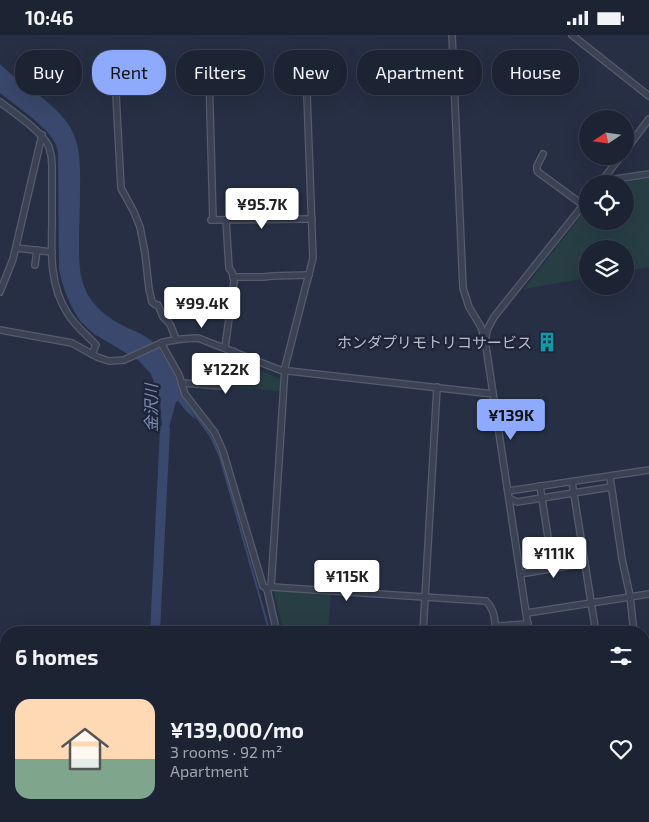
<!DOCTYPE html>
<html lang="en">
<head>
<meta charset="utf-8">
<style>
	body { margin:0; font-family:"Exo 2","Noto Sans JP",sans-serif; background:#252b3b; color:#f1f3f6; height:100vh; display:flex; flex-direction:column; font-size:19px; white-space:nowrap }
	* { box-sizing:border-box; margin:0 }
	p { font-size:16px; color:#a0a4ac }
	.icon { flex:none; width:28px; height:28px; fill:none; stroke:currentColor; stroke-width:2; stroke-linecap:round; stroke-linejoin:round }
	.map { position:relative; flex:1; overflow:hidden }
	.sheet { position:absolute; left:0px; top:591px; width:650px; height:196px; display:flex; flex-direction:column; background:#1c2333; border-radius:20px 20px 0 0; box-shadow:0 5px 20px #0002,0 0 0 1px #3a404e }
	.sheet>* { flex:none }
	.guide { position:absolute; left:15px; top:15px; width:620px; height:45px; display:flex; gap:10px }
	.needle { width:32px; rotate:257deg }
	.buttons { position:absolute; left:579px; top:75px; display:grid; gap:10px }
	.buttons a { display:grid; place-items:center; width:55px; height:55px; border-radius:50%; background:#1c2333; box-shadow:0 5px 20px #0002,0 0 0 1px #3a404e; font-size:25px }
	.price { position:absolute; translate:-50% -42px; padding:0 11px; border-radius:5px; background:#fff; color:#222; font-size:16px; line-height:32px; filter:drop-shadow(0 1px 2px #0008) }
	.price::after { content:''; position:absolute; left:50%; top:30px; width:15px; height:11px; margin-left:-8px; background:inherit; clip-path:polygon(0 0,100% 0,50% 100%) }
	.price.selected { background:#8eaafd; color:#111 }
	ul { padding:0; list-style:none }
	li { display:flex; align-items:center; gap:15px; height:125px; padding:0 15px }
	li+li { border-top:1px solid #3a404e }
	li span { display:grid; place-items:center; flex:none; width:140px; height:100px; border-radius:15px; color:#555 }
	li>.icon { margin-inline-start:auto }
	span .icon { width:60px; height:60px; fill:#fffc; stroke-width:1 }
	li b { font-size:21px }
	h2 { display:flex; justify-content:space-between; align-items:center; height:60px; padding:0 15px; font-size:21px }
	.pill { padding:0 18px; border-radius:20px; background:#1c2333; box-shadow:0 5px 20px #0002,0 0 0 1px #3a404e; font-size:18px; line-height:45px }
	.pill.selected { background:#8eaafd; color:#111 }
	.status { display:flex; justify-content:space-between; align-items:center; height:35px; padding:0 25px; background:#1c2333; direction:ltr }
	.status svg { height:14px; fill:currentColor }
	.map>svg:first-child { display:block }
	.green { fill:#283e45 }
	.water { fill:#39486c }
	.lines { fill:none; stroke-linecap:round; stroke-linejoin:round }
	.stream { stroke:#39486c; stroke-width:2 }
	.river { stroke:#39486c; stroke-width:10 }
	.minor-casing { stroke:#565c6e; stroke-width:8 }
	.minor { stroke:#3a4254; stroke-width:5.5 }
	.labels { text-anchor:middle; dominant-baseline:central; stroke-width:5; stroke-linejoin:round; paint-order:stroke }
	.poi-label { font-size:15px; fill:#b8bdcd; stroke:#1f2639; text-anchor:end }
	.water-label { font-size:16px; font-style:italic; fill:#7e8eb5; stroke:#1f2639 }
</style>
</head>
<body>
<div class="status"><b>10:46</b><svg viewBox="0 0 49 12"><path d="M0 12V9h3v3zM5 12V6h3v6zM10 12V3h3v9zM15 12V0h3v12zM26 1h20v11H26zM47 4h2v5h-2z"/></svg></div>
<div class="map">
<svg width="649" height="787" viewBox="0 0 649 787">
	<rect width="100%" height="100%" fill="#262f44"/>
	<g class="green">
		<path d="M649,143V232L625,236V214H588L587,243L524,254L587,173L588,186H625V149H616Z"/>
		<path d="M231,323L281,344L280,356L225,352V344Z"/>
		<path d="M276,555L331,559L328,597H284L274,558Z"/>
	</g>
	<path class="water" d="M0,29C20,49 56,68 70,92C82,112 80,137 80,159C80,175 79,192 79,208C79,226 79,244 88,260C95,272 106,281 118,288C130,295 144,298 154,308C171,326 184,363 196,385L187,377L178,366L176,367L165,407L161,381L160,364L151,339L138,325L94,299L81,287L74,276L67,262L62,247L59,234L58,117C57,114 56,109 54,106C44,89 16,71 0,58Z"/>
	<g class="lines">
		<g class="stream">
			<path d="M190,373L211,402L220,422L270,598"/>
			<path d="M227,787L229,781"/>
		</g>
		<g class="river">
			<path d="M155,598L165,394"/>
			<path d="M82,787L85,781"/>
		</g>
		<defs>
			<g id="minor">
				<path d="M452,0L463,253L469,272L481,292L485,305L529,598"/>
				<path d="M572,0L649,61"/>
				<path d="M209,38L213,185"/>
				<path d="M115,41L121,153L134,177L140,192L145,218L149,254L152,267L156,270H158L163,282L170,289L176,304"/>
				<path d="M0,67C13,77 43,97 49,112C51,118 52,124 52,131C52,150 52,170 52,189C51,220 50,252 68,279C75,291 87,300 96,310L92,319"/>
				<path d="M625,116L649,84"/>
				<path d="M543,119L537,131V135L538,137L583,170"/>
				<path d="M602,146L649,139"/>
				<path d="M601,147L621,121"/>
				<path d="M211,185L312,184"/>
				<path d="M16,213L52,217"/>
				<path d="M35,230L37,215"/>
				<path d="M233,242H263L272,241L309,240"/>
				<path d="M0,257L13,224L42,100"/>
				<path d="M0,295L72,308L97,322L109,326L124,325L161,308L169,306L182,304L198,303L280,335L493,359"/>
				<path d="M486,303L487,295L494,282L588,164"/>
				<path d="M161,308L179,340L185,359L215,398L223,416L263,551L267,554"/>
				<path d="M225,313L234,246L232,237L229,233L226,185"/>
				<path d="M182,348L221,351L233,316"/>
				<path d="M610,442L622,524L630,561L634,598"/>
				<path d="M572,447L596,598"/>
				<path d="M540,451L553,534"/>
				<path d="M508,456L649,435"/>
				<path d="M509,463L517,467L611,452"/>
				<path d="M520,539L585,528"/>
				<path d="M271,552L486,566C493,573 494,579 495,588L498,591L501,598"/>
				<path d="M527,578L649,559"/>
				<path d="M498,591L528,589"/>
				<path d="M277,598L267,554L271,552L285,332L313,223L306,33"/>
				<path d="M423,598L437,352"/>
				<path d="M644,645H649"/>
				<path d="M644,750L649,753"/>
				<path d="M309,781L323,787"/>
				<path d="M414,781V787"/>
				<path d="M444,781L458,787"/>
				<path d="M627,781L638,783V781"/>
				<path d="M436,787L438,781"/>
				<path d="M501,787L504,781"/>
			</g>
		</defs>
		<use href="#minor" class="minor-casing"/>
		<use href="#minor" class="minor"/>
	</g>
	<defs>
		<symbol id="building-bare" viewBox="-9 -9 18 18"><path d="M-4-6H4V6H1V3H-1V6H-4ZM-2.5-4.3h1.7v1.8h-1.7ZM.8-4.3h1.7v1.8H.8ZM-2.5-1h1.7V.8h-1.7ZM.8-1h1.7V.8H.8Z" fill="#0f9aa8" stroke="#1f2639" stroke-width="2.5" paint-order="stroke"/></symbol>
	</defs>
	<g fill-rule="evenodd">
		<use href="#building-bare" x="533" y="293" width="28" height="28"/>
	</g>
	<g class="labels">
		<g class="poi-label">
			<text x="532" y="307">ホンダプリモトリコサービス</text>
		</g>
		<g class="water-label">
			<text transform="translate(150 373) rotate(-90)">金沢川</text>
		</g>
	</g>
</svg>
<div class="buttons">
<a><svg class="needle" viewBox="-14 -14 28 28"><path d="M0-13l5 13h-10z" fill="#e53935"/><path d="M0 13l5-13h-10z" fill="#a0a4ac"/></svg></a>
<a><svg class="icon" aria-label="locate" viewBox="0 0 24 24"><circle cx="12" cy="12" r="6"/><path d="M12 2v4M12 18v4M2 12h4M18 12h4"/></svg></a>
<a><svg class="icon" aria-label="layers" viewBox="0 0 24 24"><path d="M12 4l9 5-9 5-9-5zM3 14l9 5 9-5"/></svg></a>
</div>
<b class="price" style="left:262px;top:195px">¥95.7K</b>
<b class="price" style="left:202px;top:294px">¥99.4K</b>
<b class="price" style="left:226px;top:360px">¥122K</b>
<b class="price selected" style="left:511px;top:406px">¥139K</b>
<b class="price" style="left:554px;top:544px">¥111K</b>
<b class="price" style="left:347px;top:567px">¥115K</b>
<div class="guide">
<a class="pill">Buy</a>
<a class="pill selected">Rent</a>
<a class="pill">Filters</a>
<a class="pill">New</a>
<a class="pill">Apartment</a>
<a class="pill">House</a>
</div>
<section class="sheet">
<h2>6 homes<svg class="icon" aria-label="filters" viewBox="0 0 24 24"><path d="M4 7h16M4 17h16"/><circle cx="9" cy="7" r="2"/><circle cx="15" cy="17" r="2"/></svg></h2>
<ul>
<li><span style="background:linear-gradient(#ffd9b3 60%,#7fa58c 0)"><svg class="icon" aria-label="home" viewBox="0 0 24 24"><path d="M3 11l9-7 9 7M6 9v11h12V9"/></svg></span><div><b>¥139,000/mo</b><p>3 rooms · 92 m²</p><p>Apartment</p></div><svg class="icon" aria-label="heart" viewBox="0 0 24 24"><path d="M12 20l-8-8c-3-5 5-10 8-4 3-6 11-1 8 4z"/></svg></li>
</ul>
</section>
</div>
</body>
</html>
